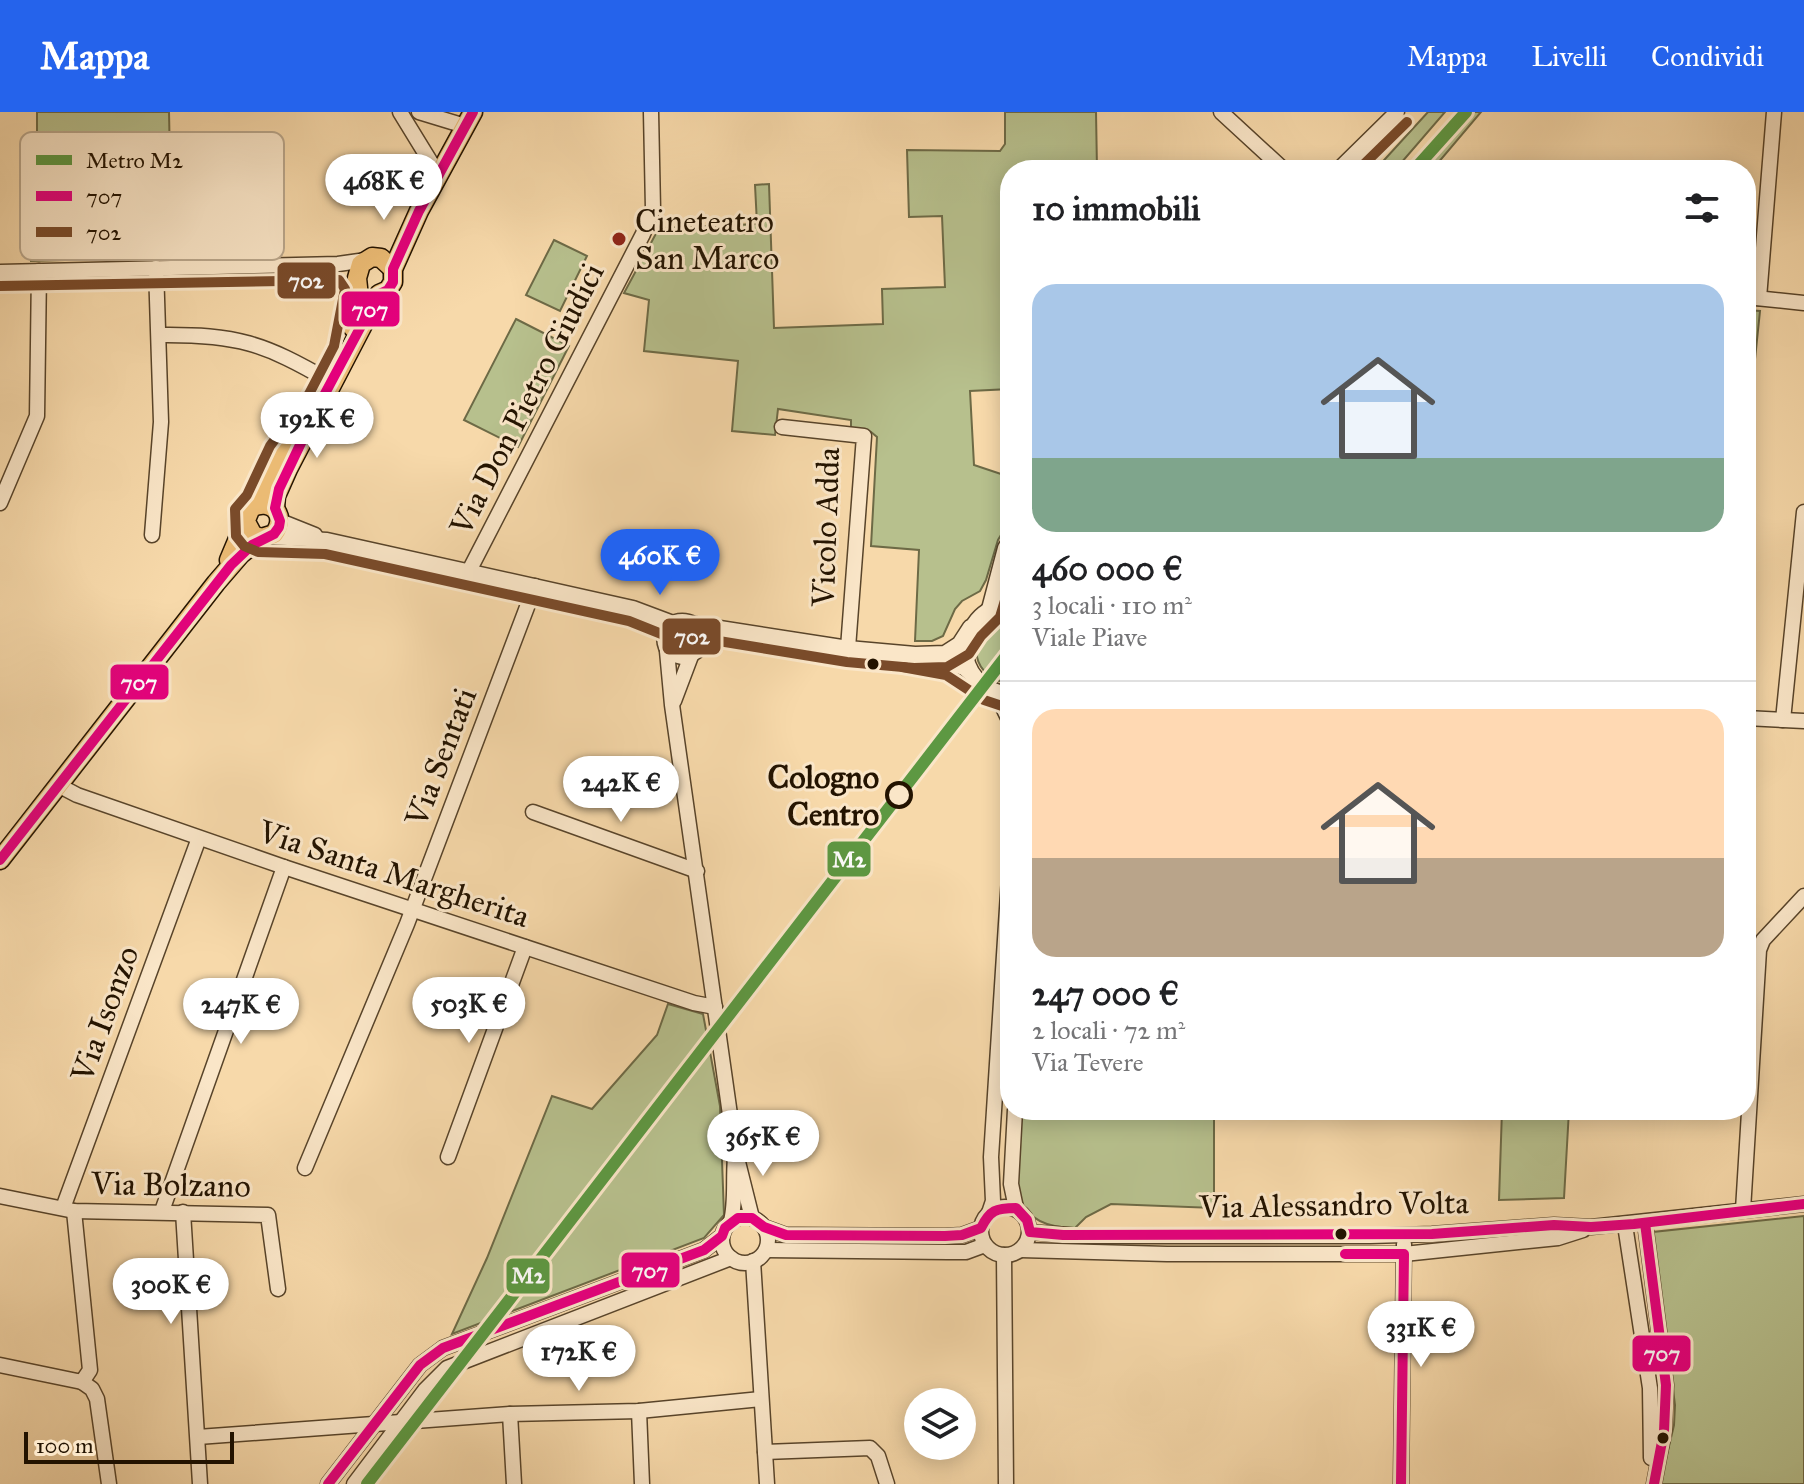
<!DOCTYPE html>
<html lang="it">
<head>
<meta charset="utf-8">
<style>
	body { margin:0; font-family:"IM FELL Great Primer",serif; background:#f6f6f6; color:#202124; height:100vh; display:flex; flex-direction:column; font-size:30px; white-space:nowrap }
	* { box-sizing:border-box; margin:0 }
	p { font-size:26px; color:#757577 }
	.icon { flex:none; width:44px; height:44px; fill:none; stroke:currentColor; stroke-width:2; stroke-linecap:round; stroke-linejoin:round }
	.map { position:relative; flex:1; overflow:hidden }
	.panel { position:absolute; left:1000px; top:48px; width:756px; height:960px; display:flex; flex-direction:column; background:#fff; border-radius:32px; box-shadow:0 4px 20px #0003 }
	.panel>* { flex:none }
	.tools { position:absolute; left:904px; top:1276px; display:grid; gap:16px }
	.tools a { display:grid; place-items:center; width:72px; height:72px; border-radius:50%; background:#fff; box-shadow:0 4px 20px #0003; font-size:40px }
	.scale { position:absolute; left:24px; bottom:20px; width:210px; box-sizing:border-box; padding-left:8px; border:4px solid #231300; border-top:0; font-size:22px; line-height:28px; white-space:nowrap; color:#231300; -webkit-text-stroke:6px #fae6c8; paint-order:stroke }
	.price { position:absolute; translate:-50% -68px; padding:0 18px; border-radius:28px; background:#fff; color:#222; font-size:26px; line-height:52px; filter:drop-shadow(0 2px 4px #0008) }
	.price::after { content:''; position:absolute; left:50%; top:48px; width:24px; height:18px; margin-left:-12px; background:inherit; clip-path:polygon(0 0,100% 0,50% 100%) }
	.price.on { background:#2563eb; color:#fff }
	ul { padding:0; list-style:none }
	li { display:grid; align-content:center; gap:16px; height:424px; padding:0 32px }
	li+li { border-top:2px solid #e0e0e0 }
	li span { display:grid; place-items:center; height:248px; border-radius:24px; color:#555 }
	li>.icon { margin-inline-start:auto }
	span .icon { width:144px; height:144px; fill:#fffc; stroke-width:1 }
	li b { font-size:34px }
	h2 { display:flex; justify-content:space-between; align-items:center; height:96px; padding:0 32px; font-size:34px }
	header { display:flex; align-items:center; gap:48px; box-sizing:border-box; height:112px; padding:0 40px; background:#2563eb; color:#fff }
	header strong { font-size:38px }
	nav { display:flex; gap:44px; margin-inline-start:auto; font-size:28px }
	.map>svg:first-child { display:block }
	.green { fill:#b7c08d; stroke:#6d6a46; stroke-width:2 }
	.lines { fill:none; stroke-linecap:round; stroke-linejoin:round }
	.minor-casing { stroke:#58442a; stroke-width:17 }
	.major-casing { stroke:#231300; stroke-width:21 }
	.minor { stroke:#fae6c8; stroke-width:14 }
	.major { stroke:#ecbc75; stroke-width:18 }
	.bus-1-casing { stroke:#fae6c8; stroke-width:16 }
	.bus-2-casing { stroke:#fae6c8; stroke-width:16 }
	.bus-1 { stroke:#e5007d; stroke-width:10 }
	.bus-2 { stroke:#7a4b2a; stroke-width:10 }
	.metro-1-casing { stroke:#fae6c8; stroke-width:18 }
	.metro-1 { stroke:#5d9842; stroke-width:12 }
	.poi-dot { fill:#8f2418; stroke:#fae6c8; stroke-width:3 }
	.bus-dot { fill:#231300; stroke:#fae6c8; stroke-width:3 }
	.stop-dot { fill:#fae6c8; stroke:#231300; stroke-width:4 }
	.labels { text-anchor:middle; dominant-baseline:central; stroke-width:6; stroke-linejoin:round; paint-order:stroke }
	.poi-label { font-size:32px; fill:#231300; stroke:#fae6c8; text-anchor:start }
	.street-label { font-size:32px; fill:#231300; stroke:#fae6c8 }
	.stop-label { font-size:32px; font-weight:bold; fill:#231300; stroke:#fae6c8; text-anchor:end }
	.key { fill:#fae6c8; stroke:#baa78c; stroke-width:2 }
	.key-label { font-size:22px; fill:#231300 }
	.line-badge { stroke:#fae6c8; stroke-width:3 }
	.badge-label { font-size:22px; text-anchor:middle; font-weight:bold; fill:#fff }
</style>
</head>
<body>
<header>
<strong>Mappa</strong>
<nav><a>Mappa</a><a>Livelli</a><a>Condividi</a></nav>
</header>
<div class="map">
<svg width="1804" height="1372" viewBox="0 0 1804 1372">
	<rect width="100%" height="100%" fill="#f7d9aa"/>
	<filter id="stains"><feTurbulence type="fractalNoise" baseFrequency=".0025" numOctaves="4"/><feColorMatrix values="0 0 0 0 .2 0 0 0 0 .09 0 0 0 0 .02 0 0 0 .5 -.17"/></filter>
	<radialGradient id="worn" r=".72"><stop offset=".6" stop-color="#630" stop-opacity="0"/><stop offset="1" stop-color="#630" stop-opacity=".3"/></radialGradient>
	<g class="green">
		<path d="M37,0H169L172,145L31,149L30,101H37Z"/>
		<path d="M1005,0H1096L1097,58H1010V277L970,279L974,353L1010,365V408L998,428L986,468L980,479L962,489L955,497L943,524L932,529H915L919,438L871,434L877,325L871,320L851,317V308L778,297L775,323L732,319L738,249L644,239L649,188L624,181L659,116L757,112L755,73L769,72L774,216L883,212L882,177L945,175L942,104L909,105L907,38L1000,39L1005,32Z"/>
		<path d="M1428,0H1445L1395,58H1375Z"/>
		<path d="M1470,0H1481L1432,58H1419Z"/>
		<path d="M554,128L587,144L560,199L526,183Z"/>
		<path d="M1746,198L1760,199L1746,334Z"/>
		<path d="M516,207L569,234L518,335L464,308Z"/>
		<path d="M1010,508V571C965,568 965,507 1010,508Z"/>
		<path d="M668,892L703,902L720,994L724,1103L704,1126L452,1222L487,1146L552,984L592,997L657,923Z"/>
		<path d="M1022,998H1214V1096L1111,1092L1086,1105L1075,1116C997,1116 1019,1052 1022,998Z"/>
		<path d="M1502,998H1569L1564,1086L1499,1088Z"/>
		<path d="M1804,1104V1372H1660L1674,1313L1675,1293L1653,1120Z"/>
	</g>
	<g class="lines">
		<defs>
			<g id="minor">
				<path d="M400,0L438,62"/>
				<path d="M419,0L465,14"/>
				<path d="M1221,0L1284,58"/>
				<path d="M1338,58L1397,0"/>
				<path d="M0,160L338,152L366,148"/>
				<path d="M1746,185L1804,191"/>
				<path d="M1759,186L1774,0"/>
				<path d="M159,223C237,222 264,231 331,270"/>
				<path d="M782,315L864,324L848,536"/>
				<path d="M0,391L37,304L39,159"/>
				<path d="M280,409L315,423"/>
				<path d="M152,423L161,310L156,156"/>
				<path d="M268,425L327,428L633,496L673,511"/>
				<path d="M1007,445L1010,469"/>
				<path d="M469,459L643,122L653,97L651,0"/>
				<path d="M1010,491C951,499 951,576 1010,582"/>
				<path d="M989,497L1005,436L1010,428"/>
				<path d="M694,512L701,523L697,539L686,546L670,542C655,522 672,501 694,512L848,536L915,542L945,541L959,532L970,515"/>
				<path d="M667,539L672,593L735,1038L752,1106"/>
				<path d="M931,545L964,556L973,564"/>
				<path d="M995,579L1010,610"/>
				<path d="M674,589L691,544"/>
				<path d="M1746,606L1804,609"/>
				<path d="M1783,608L1804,400"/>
				<path d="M58,673L77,683L284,755L694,891L715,895"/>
				<path d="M533,700L697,759"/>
				<path d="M1015,998L1011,1072L1016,1096"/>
				<path d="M448,1045L525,835"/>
				<path d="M305,1056L407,812L535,474"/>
				<path d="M0,1084L74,1099L268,1103L278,1177"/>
				<circle cx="1005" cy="1119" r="24"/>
				<path d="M63,1096L199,726"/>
				<path d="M1743,1098L1759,838L1763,828L1804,784"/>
				<path d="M162,1099L284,755"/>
				<path d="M183,1100L200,1372"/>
				<path d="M989,1101L993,1089L991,1045L1010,750"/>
				<circle cx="745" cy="1128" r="23"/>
				<path d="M731,1109C736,1090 733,1067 735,1046"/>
				<path d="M1645,1111L1666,1273L1664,1319L1654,1372"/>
				<path d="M1625,1113L1650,1276L1651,1346"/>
				<path d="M764,1115L786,1123H798L945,1124L962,1123L981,1116"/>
				<path d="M1030,1120L1080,1124H1370L1432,1122L1554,1113L1591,1115L1804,1092"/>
				<path d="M766,1138L948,1140H966L985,1133"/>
				<path d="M1021,1138L1167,1142H1404L1558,1126L1583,1118"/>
				<path d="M1004,1143L1006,1372"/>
				<path d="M753,1149L767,1372"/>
				<path d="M0,1253L82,1270L90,1258L74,1099"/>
				<path d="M82,1270L92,1277L97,1287L109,1372"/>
				<path d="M639,1299L642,1372"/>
				<path d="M510,1302L514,1372"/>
				<path d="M198,1325L510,1302L639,1299L761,1287"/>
				<path d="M765,1340L870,1336L878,1344L887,1372"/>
				<path d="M328,1372L420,1253L443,1236L704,1138L722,1124"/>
				<path d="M354,1372L425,1278L447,1256L731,1146"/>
				<path d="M1401,1372L1404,1132"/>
			</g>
			<g id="major">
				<path d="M353,216L359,185L357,166L361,152L372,145L381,146L393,157"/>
				<path d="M258,392L282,341L298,321"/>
				<path d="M275,396L276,384L288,357L379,182L388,178L393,170V157L419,99L473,0"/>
				<path d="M229,448L251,396C271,385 288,403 274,422L261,426L253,423L246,410"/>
				<path d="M0,748L216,471L241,442L261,426"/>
			</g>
		</defs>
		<use href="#minor" class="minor-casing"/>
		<use href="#major" class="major-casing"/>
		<use href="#minor" class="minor"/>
		<use href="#major" class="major"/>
		<defs>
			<g id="bus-1">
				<path d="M0,748L231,453L252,433L274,422L279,415L280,409L275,396L279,377L321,289L368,201L379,182L388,178L393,170V157L419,99L473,0"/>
				<path d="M1645,1111L1666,1273L1664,1319L1654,1372"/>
				<path d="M1345,1142H1404L1401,1372"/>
				<path d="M328,1372L420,1253L443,1236L704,1138L722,1124L725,1116L738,1106H752L764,1115L786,1123L945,1124L962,1123L981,1116C990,1098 996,1096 1016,1096L1027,1108L1030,1120L1063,1123L1432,1122L1554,1113L1591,1115L1634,1112L1804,1092"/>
			</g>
			<g id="bus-2">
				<path d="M1358,58L1407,10"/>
				<path d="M0,174L339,168L345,177L334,234L309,282L270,334L247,383L235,397L236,424L244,434L258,440L325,442L629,509L669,525L682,523L847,550L914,556L947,555L969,542L981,524L1000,505L1010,472"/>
				<path d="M902,555L946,563L984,588L1008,596"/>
			</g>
		</defs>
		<use href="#bus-1" class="bus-1-casing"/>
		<use href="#bus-2" class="bus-2-casing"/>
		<use href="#bus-1" class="bus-1"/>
		<use href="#bus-2" class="bus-2"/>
		<defs>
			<g id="metro-1">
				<path d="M1414,58L1466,0"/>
				<path d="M367,1372L1010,539"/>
			</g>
		</defs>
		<use href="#metro-1" class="metro-1-casing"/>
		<use href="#metro-1" class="metro-1"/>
	</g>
	<circle class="poi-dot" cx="619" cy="127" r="8"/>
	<g class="bus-dot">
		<circle cx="873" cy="552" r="7"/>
		<circle cx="1341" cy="1122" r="7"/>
		<circle cx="1663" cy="1326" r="7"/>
	</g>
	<circle class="stop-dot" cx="899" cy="683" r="12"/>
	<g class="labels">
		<g class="poi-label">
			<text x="635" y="109">Cineteatro<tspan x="635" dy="37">San Marco</tspan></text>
		</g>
		<g class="street-label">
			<text transform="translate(527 287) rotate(-63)">Via Don Pietro Giudici</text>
			<text transform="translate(826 415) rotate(-88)">Vicolo Adda</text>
			<text transform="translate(441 645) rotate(-69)">Via Sentati</text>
			<text transform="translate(394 762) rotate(18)">Via Santa Margherita</text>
			<text transform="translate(105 902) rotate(-70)">Via Isonzo</text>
			<text transform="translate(171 1073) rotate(1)">Via Bolzano</text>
			<text transform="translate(1334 1093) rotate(-1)">Via Alessandro Volta</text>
		</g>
		<g class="stop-label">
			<text x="879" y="665">Cologno<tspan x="879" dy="37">Centro</tspan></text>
		</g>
	</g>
	<rect x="20" y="20" width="264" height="128" rx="12" class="key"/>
	<rect x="36" y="43" width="36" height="10" fill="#5d9842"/>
	<rect x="36" y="79" width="36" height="10" fill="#e5007d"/>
	<rect x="36" y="115" width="36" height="10" fill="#7a4b2a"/>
	<g class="key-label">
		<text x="86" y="56">Metro M2</text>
		<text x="86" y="92">707</text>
		<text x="86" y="128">702</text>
	</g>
	<g class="line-badge">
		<rect x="276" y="149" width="61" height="39" rx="8" fill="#7a4b2a"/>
		<rect x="340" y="178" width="61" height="38" rx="8" fill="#e5007d"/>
		<rect x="661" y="505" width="61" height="39" rx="8" fill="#7a4b2a"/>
		<rect x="109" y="551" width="61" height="38" rx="8" fill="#e5007d"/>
		<rect x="826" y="728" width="46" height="38" rx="8" fill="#5d9842"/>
		<rect x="620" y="1139" width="61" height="38" rx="8" fill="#e5007d"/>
		<rect x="505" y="1145" width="46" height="38" rx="8" fill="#5d9842"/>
		<rect x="1631" y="1222" width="61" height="39" rx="8" fill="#e5007d"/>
	</g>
	<g class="badge-label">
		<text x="306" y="176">702</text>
		<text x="370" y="205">707</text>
		<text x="692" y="532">702</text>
		<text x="139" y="578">707</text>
		<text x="849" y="755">M2</text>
		<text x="650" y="1166">707</text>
		<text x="528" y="1171">M2</text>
		<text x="1662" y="1249">707</text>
	</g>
	<rect width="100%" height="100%" filter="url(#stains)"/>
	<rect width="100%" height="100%" fill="url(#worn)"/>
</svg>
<div class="tools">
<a><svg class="icon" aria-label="layers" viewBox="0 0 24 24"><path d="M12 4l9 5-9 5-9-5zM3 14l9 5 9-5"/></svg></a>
</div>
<div class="scale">100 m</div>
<b class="price" style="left:384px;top:110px">468K €</b>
<b class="price" style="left:317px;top:348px">192K €</b>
<b class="price on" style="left:660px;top:485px">460K €</b>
<b class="price" style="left:621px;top:712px">242K €</b>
<b class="price" style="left:469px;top:933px">503K €</b>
<b class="price" style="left:241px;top:934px">247K €</b>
<b class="price" style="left:763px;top:1066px">365K €</b>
<b class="price" style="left:171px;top:1214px">300K €</b>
<b class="price" style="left:1421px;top:1257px">331K €</b>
<b class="price" style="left:579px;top:1281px">172K €</b>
<section class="panel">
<h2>10 immobili<svg class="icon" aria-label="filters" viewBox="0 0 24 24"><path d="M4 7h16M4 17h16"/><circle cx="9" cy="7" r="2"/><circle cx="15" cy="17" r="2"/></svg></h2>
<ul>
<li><span style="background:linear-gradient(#a9c7e8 70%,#7fa58c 0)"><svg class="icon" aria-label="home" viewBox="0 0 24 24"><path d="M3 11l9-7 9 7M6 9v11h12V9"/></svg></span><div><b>460 000 €</b><p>3 locali · 110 m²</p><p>Viale Piave</p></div></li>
<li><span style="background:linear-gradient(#ffd9b3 60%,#b9a48a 0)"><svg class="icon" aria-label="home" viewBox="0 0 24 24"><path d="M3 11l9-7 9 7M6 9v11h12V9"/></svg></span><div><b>247 000 €</b><p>2 locali · 72 m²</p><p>Via Tevere</p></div></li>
</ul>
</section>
</div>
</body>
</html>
